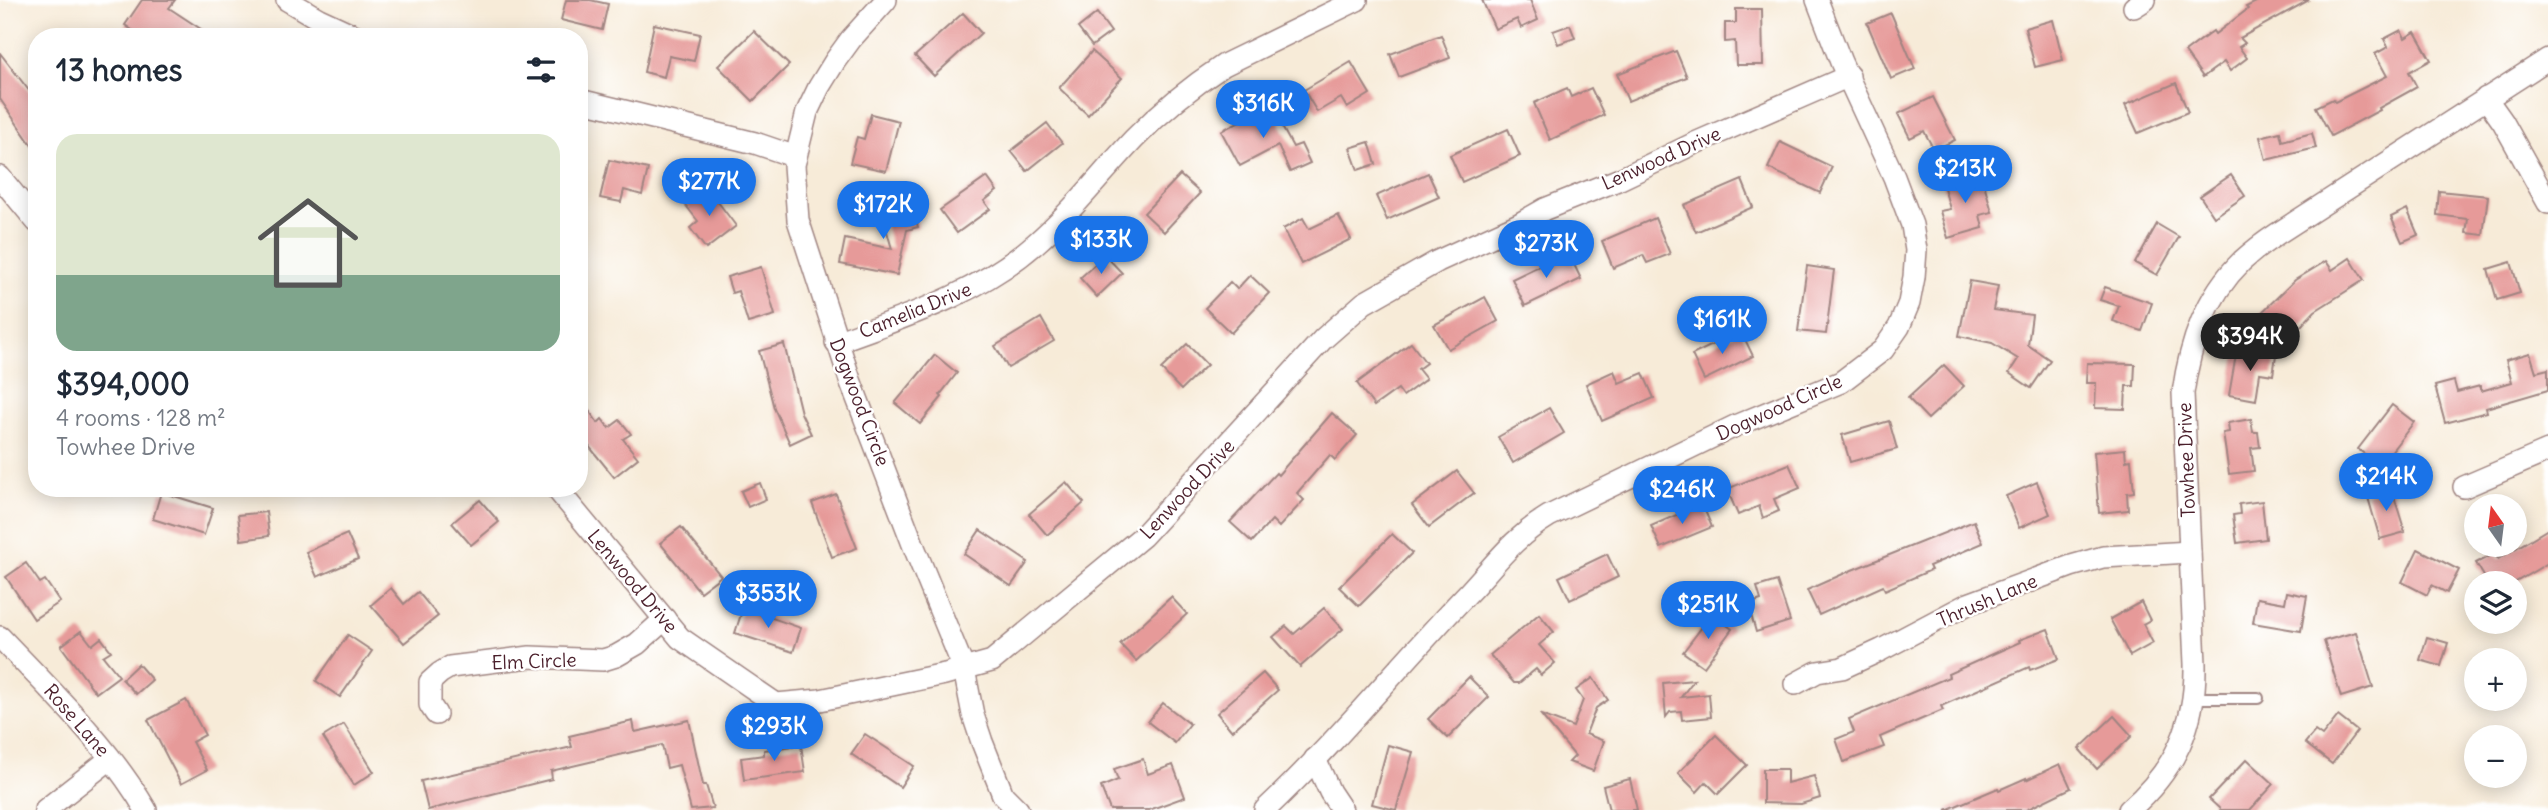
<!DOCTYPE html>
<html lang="en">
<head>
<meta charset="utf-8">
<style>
	body { margin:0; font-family:Delius,sans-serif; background:#f2f2f3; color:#1f2937; height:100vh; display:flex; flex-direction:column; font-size:26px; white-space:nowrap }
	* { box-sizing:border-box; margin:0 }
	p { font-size:23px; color:#747a83 }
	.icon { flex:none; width:38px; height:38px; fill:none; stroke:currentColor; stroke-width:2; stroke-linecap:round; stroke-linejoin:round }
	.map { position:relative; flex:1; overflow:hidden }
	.details { position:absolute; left:28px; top:28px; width:560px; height:469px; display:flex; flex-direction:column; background:#fff; border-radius:28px; box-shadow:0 4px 18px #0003 }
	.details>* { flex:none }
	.needle { width:46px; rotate:346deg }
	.buttons { position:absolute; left:2464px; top:494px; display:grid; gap:14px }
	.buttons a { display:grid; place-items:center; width:63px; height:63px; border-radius:50%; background:#fff; box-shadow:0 4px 18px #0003; font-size:35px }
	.price { position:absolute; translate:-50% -60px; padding:0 16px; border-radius:24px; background:#1a73e8; color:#fff; font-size:23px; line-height:46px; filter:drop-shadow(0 2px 4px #0008) }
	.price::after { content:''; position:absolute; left:50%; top:42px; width:21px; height:16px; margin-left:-10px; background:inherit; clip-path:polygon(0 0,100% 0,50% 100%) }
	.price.selected { background:#222; color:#fff }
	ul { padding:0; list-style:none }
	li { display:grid; align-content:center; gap:14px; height:371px; padding:0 28px }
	li span { display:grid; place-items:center; height:217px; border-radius:21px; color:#555 }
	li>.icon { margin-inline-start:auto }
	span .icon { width:126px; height:126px; fill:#fffc; stroke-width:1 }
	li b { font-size:30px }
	h2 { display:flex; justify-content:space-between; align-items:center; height:84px; padding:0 28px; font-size:30px }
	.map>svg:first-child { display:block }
	.building { fill:#e69a99 }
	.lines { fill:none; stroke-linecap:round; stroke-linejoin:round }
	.lane-casing { stroke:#a08582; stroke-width:14 }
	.street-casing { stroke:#a08582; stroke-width:24 }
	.lane { stroke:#fff; stroke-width:10 }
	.street { stroke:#fff; stroke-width:21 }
	.labels { text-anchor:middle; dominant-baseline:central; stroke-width:5; stroke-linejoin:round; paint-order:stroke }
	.street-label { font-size:19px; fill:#4a1f2b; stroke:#fff }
</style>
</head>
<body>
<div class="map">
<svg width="2548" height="810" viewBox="0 0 2548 810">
	<rect width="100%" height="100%" fill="#fff"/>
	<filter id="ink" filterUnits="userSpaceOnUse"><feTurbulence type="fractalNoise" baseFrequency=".0143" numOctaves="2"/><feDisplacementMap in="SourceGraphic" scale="14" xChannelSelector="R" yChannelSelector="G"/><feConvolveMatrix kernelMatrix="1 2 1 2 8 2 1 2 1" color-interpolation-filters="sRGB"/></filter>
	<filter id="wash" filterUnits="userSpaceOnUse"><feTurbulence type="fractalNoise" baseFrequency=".00686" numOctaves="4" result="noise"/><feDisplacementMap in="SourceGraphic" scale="28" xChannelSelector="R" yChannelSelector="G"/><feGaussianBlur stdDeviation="1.57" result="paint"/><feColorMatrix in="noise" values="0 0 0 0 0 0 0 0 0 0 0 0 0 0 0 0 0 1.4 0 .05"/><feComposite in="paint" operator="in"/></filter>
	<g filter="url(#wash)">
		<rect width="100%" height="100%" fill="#f7ebd8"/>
		<g id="blocks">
			<g class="building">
				<path d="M142,0H175L169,8L213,37H142L125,25Z"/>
				<path d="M566,0H590L608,4L602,30L561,20Z"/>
				<path d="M1482,0H1530L1538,20L1521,28L1517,19L1495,29Z"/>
				<path d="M2260,0H2309L2240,38L2245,43L2239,47L2247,58L2230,71L2224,62L2203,77L2185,52L2213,31L2215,34L2248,9L2246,7Z"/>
				<path d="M1736,9H1762L1763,65H1736L1735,41L1725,42V23H1736Z"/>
				<path d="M963,13L981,33L934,76L915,56Z"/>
				<path d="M1097,13L1111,32L1092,46L1078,28Z"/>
				<path d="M1891,13L1915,69L1891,79L1867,23Z"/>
				<path d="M2053,20L2063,60L2035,67L2025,28Z"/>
				<path d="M654,24L700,34L694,61L669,56L664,77L644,72Z"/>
				<path d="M1570,25L1575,38L1558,44L1553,31Z"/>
				<path d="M2401,30L2405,38L2415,32L2431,60L2409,72L2417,87L2379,108L2380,110L2331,136L2316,107L2333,99L2335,102L2387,76L2375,54L2388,47L2384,39Z"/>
				<path d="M754,31L789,65L753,101L718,66Z"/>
				<path d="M1441,35L1450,58L1399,77L1390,54Z"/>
				<path d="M1092,51L1122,78L1088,115L1059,88Z"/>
				<path d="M1676,51L1687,77L1628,101L1617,74Z"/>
				<path d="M0,53L37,101V153L0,99Z"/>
				<path d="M1351,62L1370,94L1347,108L1341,98L1317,112L1304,90Z"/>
				<path d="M2176,83L2188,112L2138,133L2125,105Z"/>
				<path d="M1567,88L1571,97L1591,88L1604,115L1550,140L1534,103Z"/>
				<path d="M1933,97L1955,140L1934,150L1924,131L1910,138L1898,114Z"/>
				<path d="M1270,105L1293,147L1301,144L1310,163L1290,172L1278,146L1240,166L1221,131Z"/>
				<path d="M871,114L899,121L886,171L850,163L857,137L864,139Z"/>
				<path d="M1047,123L1062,143L1027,171L1011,151Z"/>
				<path d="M1508,129L1520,156L1462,182L1450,155Z"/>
				<path d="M2280,132L2282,141L2312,133L2316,148L2266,160L2260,137Z"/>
				<path d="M1369,142L1376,164L1358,170L1350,148Z"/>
				<path d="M1780,142L1832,167L1820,193L1768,168Z"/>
				<path d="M609,160L648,169L642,195L624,190L621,202L600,198Z"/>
				<path d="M1428,173L1439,197L1387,220L1376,196Z"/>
				<path d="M1981,173L1992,212L1980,215L1983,228L1948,238L1940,211L1950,209L1943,184Z"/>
				<path d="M1180,175L1200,193L1164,232L1144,213Z"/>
				<path d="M2231,175L2245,196L2214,217L2200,196Z"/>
				<path d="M987,177L997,191L984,201L990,209L957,233L940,210Z"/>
				<path d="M1742,180L1753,207L1696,232L1684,205Z"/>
				<path d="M706,186L736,226L706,249L690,228L698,221L684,203Z"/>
				<path d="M2439,191L2488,196L2483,235L2466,233L2468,219L2437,215Z"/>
				<path d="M910,198L918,227L907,230L897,275L840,264L845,239L892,249L880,207Z"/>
				<path d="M2407,209L2418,235L2402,242L2391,217Z"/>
				<path d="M1338,215L1351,239L1301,264L1283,229L1303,218L1309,229Z"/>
				<path d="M1655,218L1670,254L1647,263L1643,255L1613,268L1602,241Z"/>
				<path d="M2157,224L2179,237L2157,275L2135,263Z"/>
				<path d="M1105,255L1122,273L1097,297L1080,278Z"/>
				<path d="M1570,256L1581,279L1525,306L1512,279L1551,260L1553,264Z"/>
				<path d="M2350,258L2364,280L2315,311L2300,327L2293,320L2274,339L2254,320L2295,280L2326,261L2332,270Z"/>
				<path d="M2511,262L2520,293L2497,300L2488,269Z"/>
				<path d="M1807,266L1834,270L1826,334L1798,331Z"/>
				<path d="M761,267L775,315L748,323L738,291L732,293L727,277Z"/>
				<path d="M1250,275L1269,293L1231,333L1205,308L1230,282L1237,289Z"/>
				<path d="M1970,281L1998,286L1993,310L2032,315L2028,345L2050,360L2031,388L2009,373L2018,359L1992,343L1959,336Z"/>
				<path d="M2105,287L2152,303L2142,331L2113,321L2119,306L2100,300Z"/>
				<path d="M1485,297L1498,321L1448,349L1434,325Z"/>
				<path d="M1041,318L1054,341L1008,368L995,346Z"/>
				<path d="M1741,331L1753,356L1704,380L1692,355Z"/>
				<path d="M1411,343L1426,363L1418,369L1426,379L1403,396L1398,389L1374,406L1357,383Z"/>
				<path d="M784,344L801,413L811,434L790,444L774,408L759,351Z"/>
				<path d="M1187,344L1207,365L1181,390L1161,369Z"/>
				<path d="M2237,349L2276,355L2273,375L2260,373L2256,400L2229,395Z"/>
				<path d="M2530,353L2536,372L2548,369V390L2486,408L2487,412L2445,423L2435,386L2454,381L2457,392L2480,386L2481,391L2512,382L2506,360Z"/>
				<path d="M935,355L957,373L940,395L942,397L920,424L895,403Z"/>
				<path d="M2087,363L2135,364L2134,386H2126L2125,409L2095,408L2096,383H2086Z"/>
				<path d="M1944,365L1964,386L1928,419L1908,398Z"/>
				<path d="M1614,371L1619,383L1643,373L1654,398L1602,421L1586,384Z"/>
				<path d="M579,397L598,423L602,419L609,428L620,420L631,434L623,439L638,458L614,477L579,434Z"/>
				<path d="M2392,405L2414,422L2380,466L2358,449Z"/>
				<path d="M1549,408L1564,433L1513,463L1498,437Z"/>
				<path d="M1332,413L1357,435L1335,460L1330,455L1297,493L1304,500L1279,527L1272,520L1252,542L1230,522L1276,473L1278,475Z"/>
				<path d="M2251,419L2253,432H2258L2260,447L2251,448L2254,471L2229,474L2223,433L2229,432L2228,423Z"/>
				<path d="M1889,421L1897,449L1850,462L1842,435Z"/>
				<path d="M2125,449L2126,461L2131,460L2134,492L2127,493L2128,510L2099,513L2094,452Z"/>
				<path d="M1789,464L1800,488L1774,499L1779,511L1763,518L1759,506L1738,515L1727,489Z"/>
				<path d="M1457,471L1474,493L1429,527L1412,505Z"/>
				<path d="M1066,482L1084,503L1047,535L1029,514Z"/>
				<path d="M2037,482L2050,514L2019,528L2006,496Z"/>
				<path d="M760,483L766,499L748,507L741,491Z"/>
				<path d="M2391,487L2405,532L2380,539L2367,494Z"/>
				<path d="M161,492L213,508L204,535L153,519Z"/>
				<path d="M836,494L857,548L832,557L812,503Z"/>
				<path d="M480,500L499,522L471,545L452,523Z"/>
				<path d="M2262,501L2266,539L2237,543L2233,515L2240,514L2239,504Z"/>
				<path d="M1702,504L1712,527L1661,548L1651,526Z"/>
				<path d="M266,512L269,536L241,540L238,515Z"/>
				<path d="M1974,521L1983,543L1929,566L1931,570L1885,590L1883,586L1819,615L1807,590L1852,570Z"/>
				<path d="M681,527L721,576L700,592L660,543Z"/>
				<path d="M2548,529V563L2514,583H2488L2476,563L2495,553L2498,559Z"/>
				<path d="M980,530L1028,562L1011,586L964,554Z"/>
				<path d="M347,534L358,559L317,577L306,552Z"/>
				<path d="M1392,534L1412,553L1359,606L1339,587Z"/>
				<path d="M2418,549L2459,570L2447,593L2432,585L2427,595L2402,582Z"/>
				<path d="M1607,554L1618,577L1570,600L1559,577Z"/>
				<path d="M26,563L40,583L45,580L60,602L34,619L6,577Z"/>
				<path d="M1777,581L1790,621L1756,632L1748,604L1761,600L1757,587Z"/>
				<path d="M391,588L404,604L418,592L438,616L404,643L371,605Z"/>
				<path d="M2287,592L2307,596L2301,631L2253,623L2257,598L2285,603Z"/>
				<path d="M1171,597L1187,614L1136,661L1120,644Z"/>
				<path d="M2141,602L2150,620L2143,624L2153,643L2130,656L2110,619Z"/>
				<path d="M743,608L801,628L793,652L735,633Z"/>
				<path d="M1324,608L1343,629L1300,667L1273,637L1286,626L1294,634Z"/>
				<path d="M1539,614L1554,632L1539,645L1555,663L1541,675L1536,669L1519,683H1514L1490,655Z"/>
				<path d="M1712,614L1732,629L1704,667L1683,652Z"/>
				<path d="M2048,629L2059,659L2030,670L2029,667L1941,706L1943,710L1880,737L1884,747L1844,762L1836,739L1854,732L1849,719L1949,677L1948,674L2020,642L2019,640Z"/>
				<path d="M81,631L92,645L101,638L111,651L103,656L119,676L96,693L61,646Z"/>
				<path d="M2356,632L2373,687L2341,697L2324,641Z"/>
				<path d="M348,635L372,651L340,697L316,681Z"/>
				<path d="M2427,637L2448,643L2441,666L2420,660Z"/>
				<path d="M138,664L152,680L136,694L122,679Z"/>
				<path d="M1263,673L1278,690L1232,731L1217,713Z"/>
				<path d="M1469,677L1489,697L1448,738L1428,719Z"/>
				<path d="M1593,678L1608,700L1596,708L1586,734L1604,741L1593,771L1569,762L1575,756L1541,715L1573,727L1583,700L1576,690Z"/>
				<path d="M1694,680L1681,697L1709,694L1711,717L1682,720L1681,711L1670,712L1666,717L1663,683Z"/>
				<path d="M186,700L205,735L192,742L207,770L181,784L148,720Z"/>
				<path d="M1163,703L1190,724L1175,743L1148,722Z"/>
				<path d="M2114,716L2132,736L2097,769L2079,749Z"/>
				<path d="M2338,716L2357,731L2332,764L2305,743L2315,731L2322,736Z"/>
				<path d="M689,720L703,785H706L713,808L691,810L679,765L667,768L662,745L551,771L552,779L428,810L421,781L572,747L569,736L633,721L635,732Z"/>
				<path d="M344,724L374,772L354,785L323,737Z"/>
				<path d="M865,734L914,766L900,787L851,754Z"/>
				<path d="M1716,735L1747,765L1718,794L1706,782L1697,792L1678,773Z"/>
				<path d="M801,745L805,772L744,780L741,758L764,755V750Z"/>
				<path d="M1388,745L1413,752L1396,810L1372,804Z"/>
				<path d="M1143,759L1148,774L1173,765L1185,797L1149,810H1110L1101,787L1118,780L1114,769Z"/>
				<path d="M2247,759L2274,784L2250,810H2221L2209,799Z"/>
				<path d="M2060,764L2071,788L2026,810H1946L1998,788L1999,790L2026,778V780Z"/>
				<path d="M1763,769H1787V783L1814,776L1820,798L1801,804L1763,803Z"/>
				<path d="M1630,779L1637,810H1609L1603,786Z"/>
			</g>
		</g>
	</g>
	<g filter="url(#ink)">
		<use href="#blocks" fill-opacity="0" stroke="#a08582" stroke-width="2"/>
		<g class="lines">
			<defs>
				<path id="lane" d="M2193,698H2258"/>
				<g id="street">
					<path d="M287,0L319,19L358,37"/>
					<path d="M886,0L851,39L835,61L819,87L807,112L794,165L798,220L850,380L914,547L964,669L973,715L982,742L1003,795L1018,810"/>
					<path d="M2134,7L2145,0"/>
					<path d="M2486,98L2503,122L2548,203"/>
					<path d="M579,100L755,143L796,157"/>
					<path d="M0,177L37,222"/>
					<path d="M836,342C907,316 978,294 1035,244C1071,213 1101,174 1134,139C1161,111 1192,86 1224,65L1357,0"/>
					<path d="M2464,487L2548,451"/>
					<path d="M556,488L680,638L776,704L820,700L945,674L992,661L1143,536L1323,339L1364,303L1438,261L1519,224L1545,209L1620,179L1693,144L1849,76"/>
					<path d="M0,637C51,691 108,745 146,810"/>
					<path d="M1795,684L1817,672L1842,668L1881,650L1968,604L2071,566L2103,557L2190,552"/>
					<path d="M436,714L430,705V682L440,673L450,667L530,657L603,660L616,656L637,644L665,619"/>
					<path d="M1315,759L1330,792L1342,810"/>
					<path d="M45,810L110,759"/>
					<path d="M1265,810C1337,742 1400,664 1469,592C1497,562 1513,538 1549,516L1735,426L1841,382L1883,350L1899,327L1909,303L1914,277L1916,250L1912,225L1894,177L1841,62L1817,0"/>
					<path d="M2129,810C2175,770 2196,725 2195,664L2183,393C2190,344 2205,297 2242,261C2253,251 2265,242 2277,234L2548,59"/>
				</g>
			</defs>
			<use href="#lane" class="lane-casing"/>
			<use href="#street" class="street-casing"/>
			<use href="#lane" class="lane"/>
			<use href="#street" class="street"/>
		</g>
	</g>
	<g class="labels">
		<g class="street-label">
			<text transform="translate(1661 158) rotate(-24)">Lenwood Drive</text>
			<text transform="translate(915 310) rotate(-22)">Camelia Drive</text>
			<text transform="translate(860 402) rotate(69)">Dogwood Circle</text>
			<text transform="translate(1779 407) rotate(-24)">Dogwood Circle</text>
			<text transform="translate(2186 460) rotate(-92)">Towhee Drive</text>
			<text transform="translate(1187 489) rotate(-47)">Lenwood Drive</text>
			<text transform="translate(633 581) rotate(50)">Lenwood Drive</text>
			<text transform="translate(1987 600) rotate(-23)">Thrush Lane</text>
			<text transform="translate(534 661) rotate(-2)">Elm Circle</text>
			<text transform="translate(77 720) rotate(49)">Rose Lane</text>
		</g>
	</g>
</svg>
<div class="buttons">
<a><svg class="needle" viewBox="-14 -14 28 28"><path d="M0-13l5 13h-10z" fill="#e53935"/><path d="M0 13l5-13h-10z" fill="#747a83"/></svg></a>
<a><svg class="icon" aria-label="layers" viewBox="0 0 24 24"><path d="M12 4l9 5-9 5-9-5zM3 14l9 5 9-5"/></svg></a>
<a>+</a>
<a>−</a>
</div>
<b class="price" style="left:1263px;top:140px">$316K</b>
<b class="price" style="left:1965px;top:205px">$213K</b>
<b class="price" style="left:709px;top:218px">$277K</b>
<b class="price" style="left:883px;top:241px">$172K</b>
<b class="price" style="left:1101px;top:276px">$133K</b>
<b class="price" style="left:1546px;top:280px">$273K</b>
<b class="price" style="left:1722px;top:356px">$161K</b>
<b class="price selected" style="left:2250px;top:373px">$394K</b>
<b class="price" style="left:2386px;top:513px">$214K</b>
<b class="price" style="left:1682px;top:526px">$246K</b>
<b class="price" style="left:768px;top:630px">$353K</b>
<b class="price" style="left:1708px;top:641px">$251K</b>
<b class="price" style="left:774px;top:763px">$293K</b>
<section class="details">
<h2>13 homes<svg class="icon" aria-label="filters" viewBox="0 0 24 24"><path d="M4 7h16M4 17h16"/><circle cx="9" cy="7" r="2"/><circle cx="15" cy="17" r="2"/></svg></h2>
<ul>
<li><span style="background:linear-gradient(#dfe7d0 65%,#7fa58c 0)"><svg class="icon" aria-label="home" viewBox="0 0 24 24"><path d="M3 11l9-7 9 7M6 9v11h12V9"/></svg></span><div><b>$394,000</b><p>4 rooms · 128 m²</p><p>Towhee Drive</p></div></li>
</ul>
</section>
</div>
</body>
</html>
